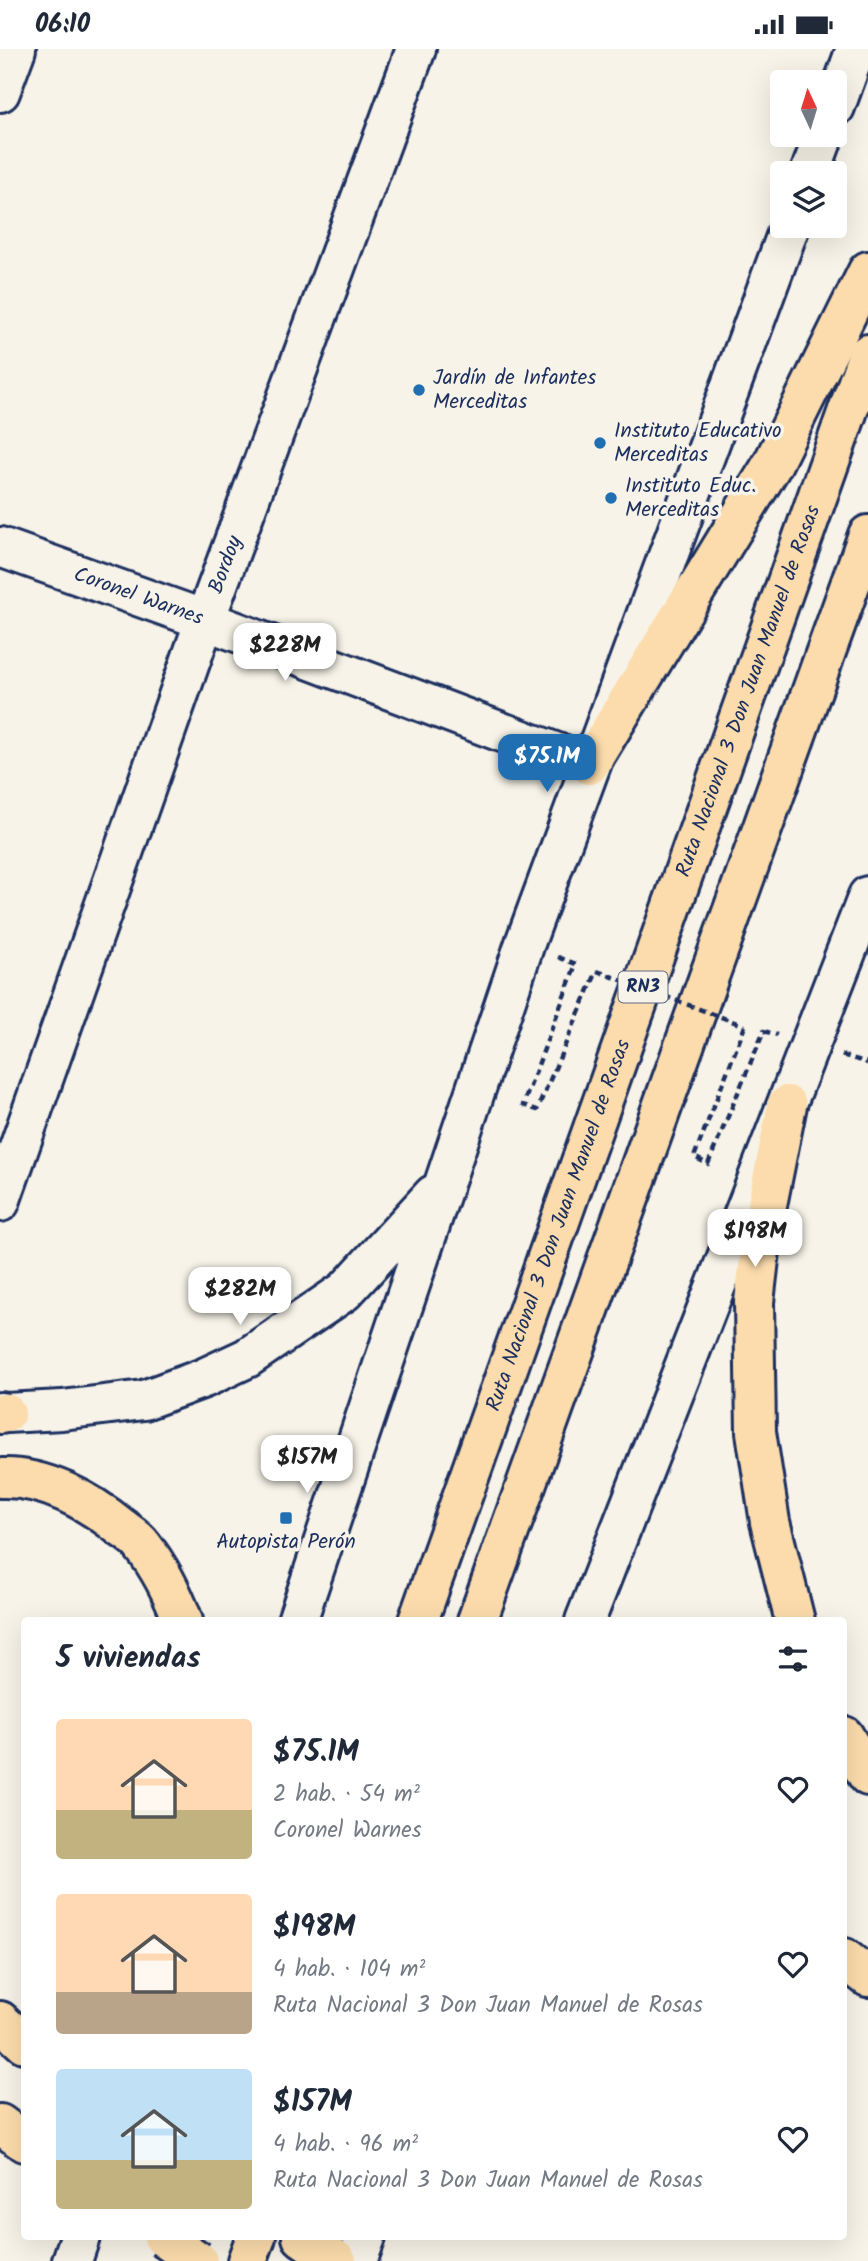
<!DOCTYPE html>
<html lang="es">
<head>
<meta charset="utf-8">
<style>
	body { margin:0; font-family:Kalam,sans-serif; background:#f2f2f3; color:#1f2937; height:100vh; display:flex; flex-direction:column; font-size:26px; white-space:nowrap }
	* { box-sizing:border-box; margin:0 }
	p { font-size:23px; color:#747a83 }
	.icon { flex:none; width:38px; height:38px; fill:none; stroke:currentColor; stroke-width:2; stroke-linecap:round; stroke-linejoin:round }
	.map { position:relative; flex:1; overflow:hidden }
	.sheet { position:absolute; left:21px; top:1568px; width:826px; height:623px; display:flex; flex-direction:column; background:#fff; border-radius:7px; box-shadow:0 7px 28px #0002 }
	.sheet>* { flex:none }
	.needle { width:46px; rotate:356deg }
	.tools { position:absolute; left:770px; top:21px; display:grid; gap:14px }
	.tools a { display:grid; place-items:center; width:77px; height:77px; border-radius:7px; background:#fff; box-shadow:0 7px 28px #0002; font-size:35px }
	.price { position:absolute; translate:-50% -60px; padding:0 16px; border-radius:14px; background:#fff; color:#222; font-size:23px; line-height:46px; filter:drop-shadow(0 2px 4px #0008) }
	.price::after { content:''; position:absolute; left:50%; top:42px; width:21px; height:16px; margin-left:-10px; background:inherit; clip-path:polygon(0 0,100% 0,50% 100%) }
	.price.on { background:#1f6fb2; color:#fff }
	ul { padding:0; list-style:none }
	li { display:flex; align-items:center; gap:21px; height:175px; padding:0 35px }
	li span { display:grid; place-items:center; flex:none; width:196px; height:140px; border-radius:7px; color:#555 }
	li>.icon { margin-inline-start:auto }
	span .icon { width:84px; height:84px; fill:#fffc; stroke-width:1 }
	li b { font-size:30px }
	h2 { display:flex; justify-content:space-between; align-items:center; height:84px; padding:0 35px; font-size:30px }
	.status { display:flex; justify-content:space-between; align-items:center; height:49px; padding:0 35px; background:#fff; direction:ltr }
	.status svg { height:19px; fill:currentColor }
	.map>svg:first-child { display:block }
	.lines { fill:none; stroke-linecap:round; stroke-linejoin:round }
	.minor-casing { stroke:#1b2f5e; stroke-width:44 }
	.highway-casing { stroke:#1b2f5e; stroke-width:44 }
	.path { stroke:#1b2f5e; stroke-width:4.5; stroke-dasharray:7 5; stroke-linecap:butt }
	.minor { stroke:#f7f3e8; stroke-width:38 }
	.highway { stroke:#fcdcac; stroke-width:38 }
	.highway-bridge-casing { stroke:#1b2f5e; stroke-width:44; stroke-linecap:butt }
	.path-bridge { stroke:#1b2f5e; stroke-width:4.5; stroke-dasharray:7 5; stroke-linecap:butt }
	.highway-bridge { stroke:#fcdcac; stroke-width:38 }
	.poi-dot { fill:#1f6fb2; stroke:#f7f3e8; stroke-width:2.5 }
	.labels { text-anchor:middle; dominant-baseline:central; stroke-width:7; stroke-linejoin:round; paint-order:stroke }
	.shield { fill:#f7f3e8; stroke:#5d6a87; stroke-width:2 }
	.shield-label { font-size:19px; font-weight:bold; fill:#1b2f5e }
	.poi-label { font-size:21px; fill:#1b2f5e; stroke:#f7f3e8; text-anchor:start }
	.street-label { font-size:21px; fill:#1b2f5e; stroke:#f7f3e8 }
</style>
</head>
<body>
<div class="status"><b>06:10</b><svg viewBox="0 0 49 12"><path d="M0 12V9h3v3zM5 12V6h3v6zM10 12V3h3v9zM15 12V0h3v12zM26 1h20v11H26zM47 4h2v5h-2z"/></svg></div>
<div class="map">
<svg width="868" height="2212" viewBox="0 0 868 2212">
	<rect width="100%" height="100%" fill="#f7f3e8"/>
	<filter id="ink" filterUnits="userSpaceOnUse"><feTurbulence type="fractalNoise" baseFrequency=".0143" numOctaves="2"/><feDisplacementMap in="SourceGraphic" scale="14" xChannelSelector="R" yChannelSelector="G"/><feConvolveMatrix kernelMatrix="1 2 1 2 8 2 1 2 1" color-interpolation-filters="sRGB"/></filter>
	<g filter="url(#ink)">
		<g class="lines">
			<defs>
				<g id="minor">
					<path d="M0,43L16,0"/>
					<path d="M835,58L856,0"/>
					<path d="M810,124L824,86"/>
					<path id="s1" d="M0,498L205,571L589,716"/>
					<path id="s2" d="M0,1153L205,571L416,0"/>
					<path d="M0,1363L6,1364L62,1361L144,1351L204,1329L247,1309L345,1242L433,1146"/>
					<path d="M297,1572L525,894L790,177"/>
					<path d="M585,1572L868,847"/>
					<path d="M72,2212L80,2188"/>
					<path d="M357,2212L366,2188"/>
				</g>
				<g id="highway">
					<path d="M589,716L772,416L868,222"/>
					<path d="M787,1056L763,1176L754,1253L756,1383L770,1473L795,1572"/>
					<path d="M0,1365L6,1364"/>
					<path d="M0,1429C44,1427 89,1452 122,1479C129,1484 137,1489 142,1496C160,1519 173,1545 183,1572"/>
					<path id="s3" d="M418,1572L868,305"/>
					<path d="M477,1572L868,486"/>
					<path d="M844,1687L868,1727"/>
					<path d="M844,1909L868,1928"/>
					<path d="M0,1972L24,1994"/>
					<path d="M0,2075L24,2093"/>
					<path d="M302,2188L337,2212"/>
					<path d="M247,2212L256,2188"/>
				</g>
			</defs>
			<use href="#minor" class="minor-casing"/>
			<use href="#highway" class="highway-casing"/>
			<g class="path">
				<path d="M558,908L576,915L523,1056L537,1061L597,922"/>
				<path d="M745,977L694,1108L708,1115L764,982L777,986"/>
				<path d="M842,1006L868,1014"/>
			</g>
			<use href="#minor" class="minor"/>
			<use href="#highway" class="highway"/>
			<defs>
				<path id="highway-bridge" d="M163,2188L198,2212"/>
			</defs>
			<use href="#highway-bridge" class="highway-bridge-casing"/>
			<path class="path-bridge" d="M597,922L745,977"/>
			<use href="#highway-bridge" class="highway-bridge"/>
		</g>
	</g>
	<g class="poi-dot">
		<circle cx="419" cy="341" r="7"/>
		<circle cx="600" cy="394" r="7"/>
		<circle cx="611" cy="449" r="7"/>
		<rect x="279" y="1462" width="14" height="14" rx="3.5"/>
	</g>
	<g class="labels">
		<rect class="shield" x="618.5" y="922.5" width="49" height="31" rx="5"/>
		<g class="shield-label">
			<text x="643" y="938">RN3</text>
		</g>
		<g class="poi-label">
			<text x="433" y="329">Jardín de Infantes<tspan x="433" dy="24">Merceditas</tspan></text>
			<text x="614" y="382">Instituto Educativo<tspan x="614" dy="24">Merceditas</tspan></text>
			<text x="625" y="437">Instituto Educ.<tspan x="625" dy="24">Merceditas</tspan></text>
			<text x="286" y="1493" text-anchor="middle">Autopista Perón</text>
		</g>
		<g class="street-label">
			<text stroke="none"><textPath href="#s2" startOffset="676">Bordoy</textPath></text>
			<text stroke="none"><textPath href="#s1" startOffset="147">Coronel Warnes</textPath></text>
			<text stroke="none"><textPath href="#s3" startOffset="987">Ruta Nacional 3 Don Juan Manuel de Rosas</textPath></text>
			<text stroke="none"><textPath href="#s3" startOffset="420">Ruta Nacional 3 Don Juan Manuel de Rosas</textPath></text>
		</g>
	</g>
</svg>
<div class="tools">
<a><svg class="needle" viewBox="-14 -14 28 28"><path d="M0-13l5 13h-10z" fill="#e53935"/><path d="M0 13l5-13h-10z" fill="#747a83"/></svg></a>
<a><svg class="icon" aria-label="layers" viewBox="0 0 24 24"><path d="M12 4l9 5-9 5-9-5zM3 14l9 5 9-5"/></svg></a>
</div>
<b class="price" style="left:285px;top:634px">$228M</b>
<b class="price on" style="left:547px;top:745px">$75.1M</b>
<b class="price" style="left:755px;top:1220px">$198M</b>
<b class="price" style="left:240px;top:1278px">$282M</b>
<b class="price" style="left:307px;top:1446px">$157M</b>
<section class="sheet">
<h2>5 viviendas<svg class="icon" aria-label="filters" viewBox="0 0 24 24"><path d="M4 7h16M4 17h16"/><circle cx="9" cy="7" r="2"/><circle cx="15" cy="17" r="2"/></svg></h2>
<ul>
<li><span style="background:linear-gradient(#ffd9b3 65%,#c2b280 0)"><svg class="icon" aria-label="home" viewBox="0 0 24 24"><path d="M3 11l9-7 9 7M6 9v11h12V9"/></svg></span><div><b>$75.1M</b><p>2 hab. · 54 m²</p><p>Coronel Warnes</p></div><svg class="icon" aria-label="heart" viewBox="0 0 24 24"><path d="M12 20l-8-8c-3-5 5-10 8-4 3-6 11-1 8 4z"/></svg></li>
<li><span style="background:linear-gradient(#ffd9b3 70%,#b9a48a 0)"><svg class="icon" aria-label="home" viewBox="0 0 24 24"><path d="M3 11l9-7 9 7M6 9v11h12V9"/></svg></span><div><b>$198M</b><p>4 hab. · 104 m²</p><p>Ruta Nacional 3 Don Juan Manuel de Rosas</p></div><svg class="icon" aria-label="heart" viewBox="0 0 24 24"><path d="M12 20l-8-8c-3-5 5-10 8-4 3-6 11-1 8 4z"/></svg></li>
<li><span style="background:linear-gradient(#bfe0f5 65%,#c2b280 0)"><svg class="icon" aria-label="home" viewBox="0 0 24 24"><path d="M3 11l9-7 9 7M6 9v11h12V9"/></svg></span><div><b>$157M</b><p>4 hab. · 96 m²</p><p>Ruta Nacional 3 Don Juan Manuel de Rosas</p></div><svg class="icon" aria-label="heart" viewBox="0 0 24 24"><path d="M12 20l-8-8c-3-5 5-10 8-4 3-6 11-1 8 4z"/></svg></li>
</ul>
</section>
</div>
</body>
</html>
